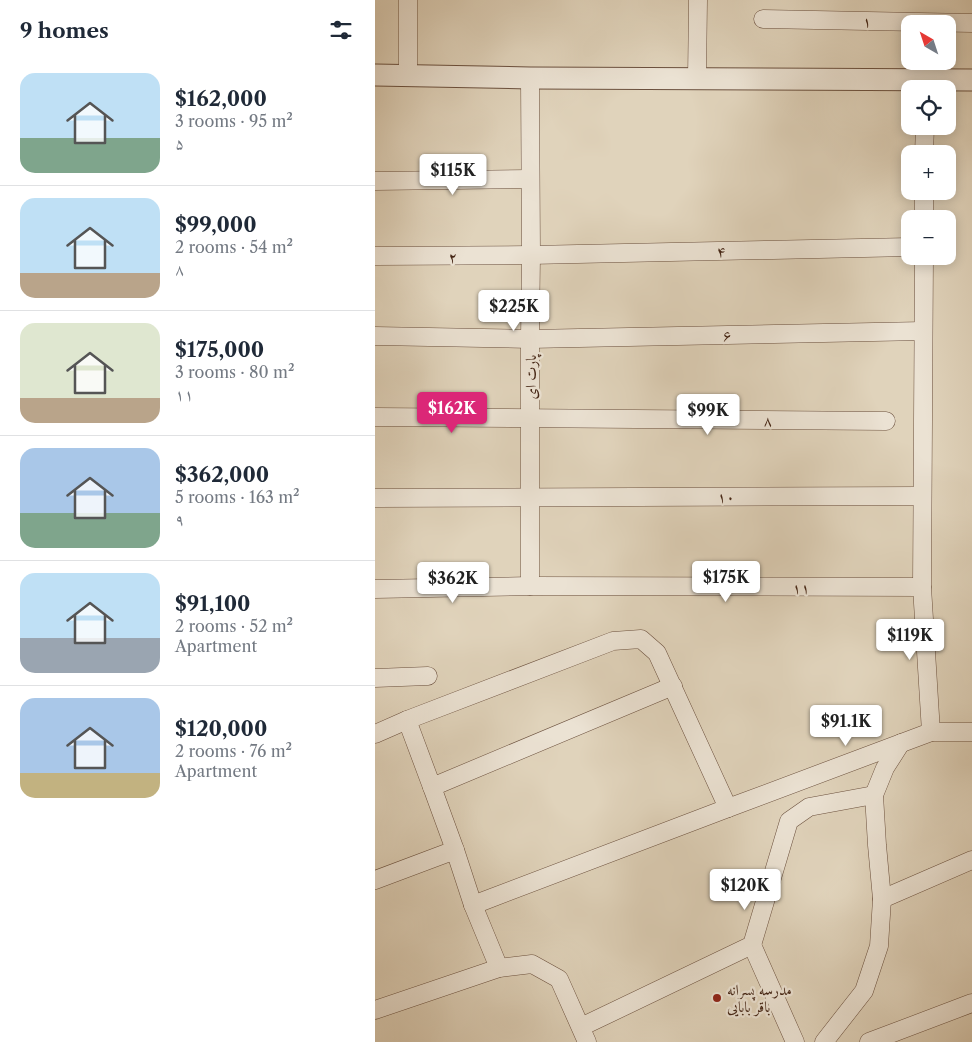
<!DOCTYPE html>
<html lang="en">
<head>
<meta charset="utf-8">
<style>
	body { margin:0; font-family:"Libre Caslon Text",Amiri,serif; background:#f2f2f3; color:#1f2937; height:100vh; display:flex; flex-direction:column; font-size:19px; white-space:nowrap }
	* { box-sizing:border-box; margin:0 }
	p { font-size:16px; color:#747a83 }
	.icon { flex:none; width:28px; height:28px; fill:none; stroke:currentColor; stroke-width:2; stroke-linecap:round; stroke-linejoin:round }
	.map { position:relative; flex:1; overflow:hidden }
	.sheet { display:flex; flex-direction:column; background:#fff; width:375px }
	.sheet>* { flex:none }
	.needle { width:32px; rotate:321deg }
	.tools { position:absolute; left:526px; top:15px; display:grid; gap:10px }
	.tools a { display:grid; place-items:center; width:55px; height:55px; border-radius:10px; background:#fff; box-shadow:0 2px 12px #0003; font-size:25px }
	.price { position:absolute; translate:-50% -42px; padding:0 11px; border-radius:5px; background:#fff; color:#222; font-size:16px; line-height:32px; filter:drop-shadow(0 1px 2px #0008) }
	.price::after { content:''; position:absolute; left:50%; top:30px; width:15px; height:11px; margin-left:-8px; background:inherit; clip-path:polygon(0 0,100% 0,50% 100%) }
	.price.active { background:#db2777; color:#fff }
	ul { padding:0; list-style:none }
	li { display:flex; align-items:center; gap:15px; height:125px; padding:0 20px }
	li+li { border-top:1px solid #e0e1e3 }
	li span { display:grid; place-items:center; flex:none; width:140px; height:100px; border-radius:15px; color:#555 }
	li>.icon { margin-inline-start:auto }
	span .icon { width:60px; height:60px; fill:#fffc; stroke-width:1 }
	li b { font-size:21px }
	h2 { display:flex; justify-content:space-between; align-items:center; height:60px; padding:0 20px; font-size:21px }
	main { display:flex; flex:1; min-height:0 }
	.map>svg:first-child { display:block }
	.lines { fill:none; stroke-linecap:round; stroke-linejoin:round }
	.minor-casing { stroke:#6b503e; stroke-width:19 }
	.tertiary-casing { stroke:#6b503e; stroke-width:23 }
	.minor { stroke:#ebe2d3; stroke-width:18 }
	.tertiary { stroke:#ebe2d3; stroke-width:21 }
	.poi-dot { fill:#8f2418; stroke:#ebe2d3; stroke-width:2 }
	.labels { text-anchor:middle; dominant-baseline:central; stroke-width:4.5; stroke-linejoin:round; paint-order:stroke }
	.street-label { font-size:15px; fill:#442515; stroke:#ebe2d3 }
	.poi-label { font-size:15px; fill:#442515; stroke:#ebe2d3; text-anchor:start }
</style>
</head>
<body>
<main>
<section class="sheet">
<h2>9 homes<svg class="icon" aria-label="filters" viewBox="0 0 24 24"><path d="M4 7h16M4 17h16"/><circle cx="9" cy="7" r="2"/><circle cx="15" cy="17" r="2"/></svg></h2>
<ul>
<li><span style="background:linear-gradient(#bfe0f5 65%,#7fa58c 0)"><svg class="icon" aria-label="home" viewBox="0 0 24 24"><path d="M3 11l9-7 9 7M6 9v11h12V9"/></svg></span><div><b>$162,000</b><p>3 rooms · 95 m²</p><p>۵</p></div></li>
<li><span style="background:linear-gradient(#bfe0f5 75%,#b9a48a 0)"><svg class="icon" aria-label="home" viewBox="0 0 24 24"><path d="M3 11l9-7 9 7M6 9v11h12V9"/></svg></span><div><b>$99,000</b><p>2 rooms · 54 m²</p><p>۸</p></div></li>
<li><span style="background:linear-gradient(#dfe7d0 75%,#b9a48a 0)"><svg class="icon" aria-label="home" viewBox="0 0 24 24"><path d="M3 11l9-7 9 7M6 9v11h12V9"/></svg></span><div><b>$175,000</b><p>3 rooms · 80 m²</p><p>۱۱</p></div></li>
<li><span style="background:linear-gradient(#a9c7e8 65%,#7fa58c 0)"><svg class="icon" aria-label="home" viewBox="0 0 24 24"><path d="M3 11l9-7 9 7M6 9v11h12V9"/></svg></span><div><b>$362,000</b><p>5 rooms · 163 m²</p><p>۹</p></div></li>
<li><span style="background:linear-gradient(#bfe0f5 65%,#9aa5b1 0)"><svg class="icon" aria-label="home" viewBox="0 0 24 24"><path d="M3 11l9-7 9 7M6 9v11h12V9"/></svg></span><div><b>$91,100</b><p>2 rooms · 52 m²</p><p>Apartment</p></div></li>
<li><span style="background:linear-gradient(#a9c7e8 75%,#c2b280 0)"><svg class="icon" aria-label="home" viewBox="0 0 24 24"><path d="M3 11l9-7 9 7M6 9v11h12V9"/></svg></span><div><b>$120,000</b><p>2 rooms · 76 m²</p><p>Apartment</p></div></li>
</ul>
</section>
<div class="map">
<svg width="597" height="1042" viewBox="0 0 597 1042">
	<rect width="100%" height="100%" fill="#e0d3bb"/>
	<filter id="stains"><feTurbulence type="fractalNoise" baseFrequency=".004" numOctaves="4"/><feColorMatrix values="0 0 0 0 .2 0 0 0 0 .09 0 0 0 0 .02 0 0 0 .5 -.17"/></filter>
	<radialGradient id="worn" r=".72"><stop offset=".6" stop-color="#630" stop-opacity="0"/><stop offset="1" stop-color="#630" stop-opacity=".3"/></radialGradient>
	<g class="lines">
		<defs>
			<g id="minor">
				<path d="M33,0V76"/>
				<path d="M388,19L597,23"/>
				<path d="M322,79L323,0"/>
				<path d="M549,154L550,126"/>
				<path d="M0,181L155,179"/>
				<path d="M549,219V191"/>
				<path d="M0,256L156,255L535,247"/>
				<path d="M549,256L547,587L556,732"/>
				<path d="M0,336L155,339L548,331"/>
				<path d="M0,417L511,421"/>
				<path d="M0,498L547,496"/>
				<path d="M155,586V339L156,255L155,78"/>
				<path d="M0,589L155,586L547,587"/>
				<path d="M0,678L53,676"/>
				<path d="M32,720L57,787L298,686"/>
				<path d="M0,734L32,720L238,641L266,639L282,653L353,808"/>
				<path d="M57,787L80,850"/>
				<path d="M0,880L80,850L98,905L124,968"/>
				<path d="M507,899L597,860"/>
				<path d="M98,905L353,808L556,732H597"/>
				<path d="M377,945L420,1042"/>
				<path d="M0,1010L124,968L157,964L184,979L212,1042"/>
				<path d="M206,1027L377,945L414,821L434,807L499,795"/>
				<path d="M449,1042L489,991L504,946L507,899L502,845L499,795L510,768L526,743"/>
				<path d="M494,1042L597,1003"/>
			</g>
			<path id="tertiary" d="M0,75L155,78L597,80"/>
		</defs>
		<use href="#minor" class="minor-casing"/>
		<use href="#tertiary" class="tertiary-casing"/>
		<use href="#minor" class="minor"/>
		<use href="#tertiary" class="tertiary"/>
	</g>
	<circle class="poi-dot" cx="342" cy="998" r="5"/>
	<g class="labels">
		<g class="street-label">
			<text transform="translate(492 21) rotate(1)">۱</text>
			<text transform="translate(346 251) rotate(-1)">۴</text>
			<text x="78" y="256">۲</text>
			<text transform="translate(352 335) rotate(-1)">۶</text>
			<text transform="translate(155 377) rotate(-90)">پارت ای</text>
			<text x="393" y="420">۸</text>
			<text x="351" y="496">۱۰</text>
			<text x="426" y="587">۱۱</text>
		</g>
		<g class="poi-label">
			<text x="352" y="989">مدرسه پسرانه<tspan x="352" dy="17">باقر بابایی</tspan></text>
		</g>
	</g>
	<rect width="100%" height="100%" filter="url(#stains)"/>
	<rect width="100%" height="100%" fill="url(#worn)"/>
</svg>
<div class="tools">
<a><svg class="needle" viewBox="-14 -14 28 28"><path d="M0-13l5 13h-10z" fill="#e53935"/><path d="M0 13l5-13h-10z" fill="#747a83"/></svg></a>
<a><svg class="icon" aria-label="locate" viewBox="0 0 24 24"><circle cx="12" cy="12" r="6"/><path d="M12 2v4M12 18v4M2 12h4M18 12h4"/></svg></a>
<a>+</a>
<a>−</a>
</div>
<b class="price" style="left:78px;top:196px">$115K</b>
<b class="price" style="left:139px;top:332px">$225K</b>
<b class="price active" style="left:77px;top:434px">$162K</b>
<b class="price" style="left:333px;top:436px">$99K</b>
<b class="price" style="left:351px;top:603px">$175K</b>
<b class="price" style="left:78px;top:604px">$362K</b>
<b class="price" style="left:535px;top:661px">$119K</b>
<b class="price" style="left:471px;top:747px">$91.1K</b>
<b class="price" style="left:370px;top:911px">$120K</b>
</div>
</main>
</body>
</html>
